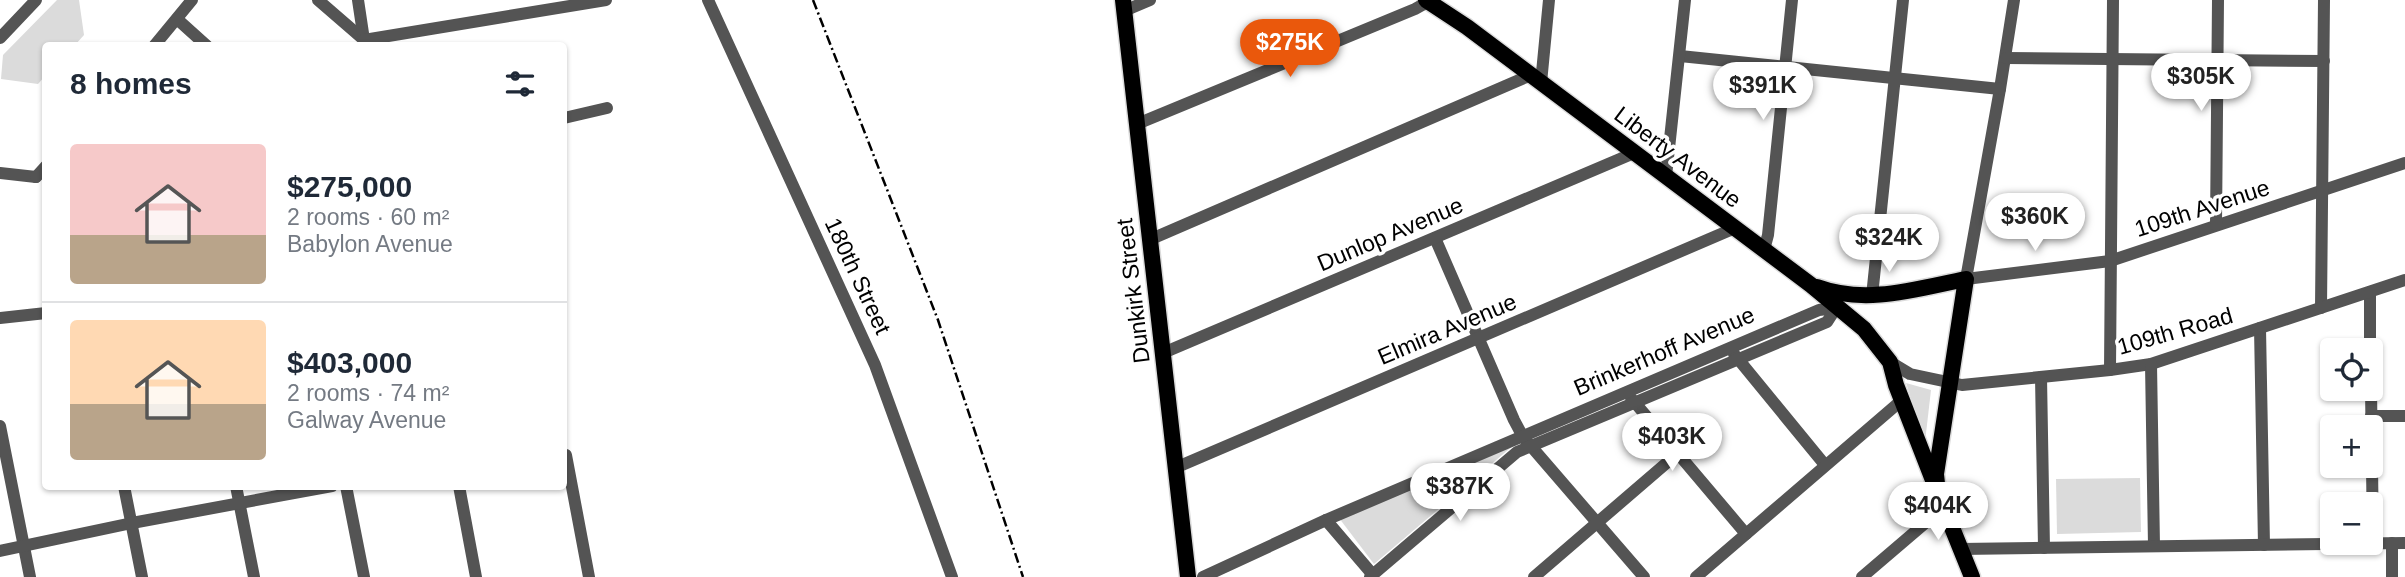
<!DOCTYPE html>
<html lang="en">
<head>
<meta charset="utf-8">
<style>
	body { margin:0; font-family:Arial,sans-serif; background:#f6f6f7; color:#1f2937; height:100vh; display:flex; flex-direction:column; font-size:26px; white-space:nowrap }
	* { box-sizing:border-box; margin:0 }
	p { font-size:23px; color:#747a83 }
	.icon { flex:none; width:38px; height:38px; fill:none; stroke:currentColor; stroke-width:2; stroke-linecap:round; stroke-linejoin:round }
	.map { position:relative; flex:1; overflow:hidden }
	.panel { position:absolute; left:42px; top:42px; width:525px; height:448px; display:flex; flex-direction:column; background:#fff; border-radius:7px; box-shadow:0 2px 5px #0004 }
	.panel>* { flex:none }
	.buttons { position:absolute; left:2320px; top:338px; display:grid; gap:14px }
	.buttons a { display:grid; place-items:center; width:63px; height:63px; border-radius:7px; background:#fff; box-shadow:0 2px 5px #0004; font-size:35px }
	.price { position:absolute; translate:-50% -60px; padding:0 16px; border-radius:24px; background:#fff; color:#222; font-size:23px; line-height:46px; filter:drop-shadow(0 2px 4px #0008) }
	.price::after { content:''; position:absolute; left:50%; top:42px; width:21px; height:16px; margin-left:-10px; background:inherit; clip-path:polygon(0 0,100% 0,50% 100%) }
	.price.on { background:#ea580c; color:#fff }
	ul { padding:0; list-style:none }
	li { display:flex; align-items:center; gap:21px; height:175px; padding:0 28px }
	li+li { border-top:2px solid #e0e1e3 }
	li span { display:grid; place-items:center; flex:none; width:196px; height:140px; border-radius:7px; color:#555 }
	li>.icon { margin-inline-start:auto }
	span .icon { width:84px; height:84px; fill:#fffc; stroke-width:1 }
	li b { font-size:30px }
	h2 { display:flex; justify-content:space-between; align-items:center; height:84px; padding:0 28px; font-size:30px }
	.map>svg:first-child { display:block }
	.green { fill:#dbdbdb }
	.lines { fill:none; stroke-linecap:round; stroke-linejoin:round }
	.major-casing { stroke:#dbdbdb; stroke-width:19 }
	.minor { stroke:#545454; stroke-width:12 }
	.major { stroke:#000; stroke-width:16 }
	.rail { stroke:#000; stroke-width:2.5; stroke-dasharray:10 3.5 2 3.5; stroke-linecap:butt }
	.labels { text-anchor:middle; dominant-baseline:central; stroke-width:7; stroke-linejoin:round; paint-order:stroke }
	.street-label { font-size:23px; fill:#000; stroke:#fff }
</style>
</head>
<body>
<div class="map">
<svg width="2405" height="577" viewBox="0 0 2405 577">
	<rect width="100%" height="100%" fill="#fff"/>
	<g class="green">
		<path d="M57,0H79L84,35L75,45L46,46L45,76L38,84L1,79L3,55Z"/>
		<path d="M1906,383L1931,390L1925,442Z"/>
		<path d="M1515,444L1374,564L1339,518Z"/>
		<path d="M2140,478L2141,532L2057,534L2056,479Z"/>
	</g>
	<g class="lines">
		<defs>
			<g id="major">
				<path d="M1123,0L1188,577"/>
				<path d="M1426,0L1467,27L1811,285L1864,329L1890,362L1896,385L1938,493"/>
				<path d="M1817,287C1866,305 1916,289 1966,279L1936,474L1938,493L1972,577"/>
			</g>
		</defs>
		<use href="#major" class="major-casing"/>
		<g class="minor">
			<path d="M318,0L370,45"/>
			<path d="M358,0L364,40"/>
			<path d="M708,0L875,365L952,577"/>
			<path d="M2014,0L2000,89L1966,279L2110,261L2405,163"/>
			<path d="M1124,11L1150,0"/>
			<path d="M177,19L207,46"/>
			<path d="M0,38L36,0"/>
			<path d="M364,40L606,0"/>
			<path d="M154,46L192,0"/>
			<path d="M1680,56L2000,89"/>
			<path d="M2006,58L2324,61"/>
			<path d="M1541,83L1549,0"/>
			<path d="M564,118L607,108"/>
			<path d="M1137,124L1415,9L1431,0"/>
			<path d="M0,173L36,177"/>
			<path d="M1666,176L1685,0"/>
			<path d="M36,177L46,166"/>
			<path d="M2216,225L2218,0"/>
			<path d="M1435,238L1514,420L1523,437L1644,577"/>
			<path d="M1149,240L1531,75"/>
			<path d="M1764,250L1768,235L1792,0"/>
			<path d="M2370,292V350"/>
			<path d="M1872,296L1903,0"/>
			<path d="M2321,308L2324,0"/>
			<path d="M0,318L46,313"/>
			<path d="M2260,328L2264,545"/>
			<path d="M1163,353L1634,153"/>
			<path d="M1734,354L1825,465"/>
			<path d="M1890,362L1910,374L1962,385L2110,370L2151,364L2405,280"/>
			<path d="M2151,364L2154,546"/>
			<path d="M2110,370L2113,0"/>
			<path d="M2041,377L2044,548"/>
			<path d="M2371,388L2373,543"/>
			<path d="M1631,398L1746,534"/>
			<path d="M2371,416H2405"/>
			<path d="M0,426L30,577"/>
			<path d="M566,455L589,577"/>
			<path d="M1175,468L1735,228"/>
			<path d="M124,486L142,577"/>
			<path d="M236,486L254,577"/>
			<path d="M346,486L364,577"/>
			<path d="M459,486L476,577"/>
			<path d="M1326,520L1373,575"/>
			<path d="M2392,543V577"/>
			<path d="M1960,549L2405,543"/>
			<path d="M0,551L132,523L332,486"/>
			<path d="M1203,577L1326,520L1819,310L1836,308"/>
			<path d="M1370,577L1517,452L1827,322L1836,308"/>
			<path d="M1534,577L1677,454"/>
			<path d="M1696,577L1902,400"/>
			<path d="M1862,577L1944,507"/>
		</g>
		<use href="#major" class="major"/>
		<path class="rail" d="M813,0L938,320L1023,577"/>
	</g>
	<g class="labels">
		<g class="street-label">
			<text transform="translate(1678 157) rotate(37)">Liberty Avenue</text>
			<text transform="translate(2202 208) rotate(-18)">109th Avenue</text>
			<text transform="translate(1390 234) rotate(-23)">Dunlop Avenue</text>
			<text transform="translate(858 276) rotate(65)">180th Street</text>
			<text transform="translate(1133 291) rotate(-97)">Dunkirk Street</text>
			<text transform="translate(1447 329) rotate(-23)">Elmira Avenue</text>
			<text transform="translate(2175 331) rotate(-16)">109th Road</text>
			<text transform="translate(1664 351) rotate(-23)">Brinkerhoff Avenue</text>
		</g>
	</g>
</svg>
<div class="buttons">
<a><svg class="icon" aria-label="locate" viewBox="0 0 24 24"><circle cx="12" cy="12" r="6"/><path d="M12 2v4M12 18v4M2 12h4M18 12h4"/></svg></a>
<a>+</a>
<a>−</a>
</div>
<b class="price on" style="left:1290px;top:79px">$275K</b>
<b class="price" style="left:2201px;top:113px">$305K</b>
<b class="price" style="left:1763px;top:122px">$391K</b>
<b class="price" style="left:2035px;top:253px">$360K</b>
<b class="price" style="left:1889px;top:274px">$324K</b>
<b class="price" style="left:1672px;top:473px">$403K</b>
<b class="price" style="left:1460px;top:523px">$387K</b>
<b class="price" style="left:1938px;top:542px">$404K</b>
<section class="panel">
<h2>8 homes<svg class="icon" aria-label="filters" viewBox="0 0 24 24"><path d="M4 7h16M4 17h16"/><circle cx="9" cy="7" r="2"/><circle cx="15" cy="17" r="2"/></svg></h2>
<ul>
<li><span style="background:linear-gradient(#f6c9c9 65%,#b9a48a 0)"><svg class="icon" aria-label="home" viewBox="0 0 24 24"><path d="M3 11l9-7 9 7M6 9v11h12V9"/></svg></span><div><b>$275,000</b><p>2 rooms · 60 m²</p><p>Babylon Avenue</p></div></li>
<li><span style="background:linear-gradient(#ffd9b3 60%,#b9a48a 0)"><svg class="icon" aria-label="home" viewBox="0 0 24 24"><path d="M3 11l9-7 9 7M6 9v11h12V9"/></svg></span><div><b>$403,000</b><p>2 rooms · 74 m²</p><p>Galway Avenue</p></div></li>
</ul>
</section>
</div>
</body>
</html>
